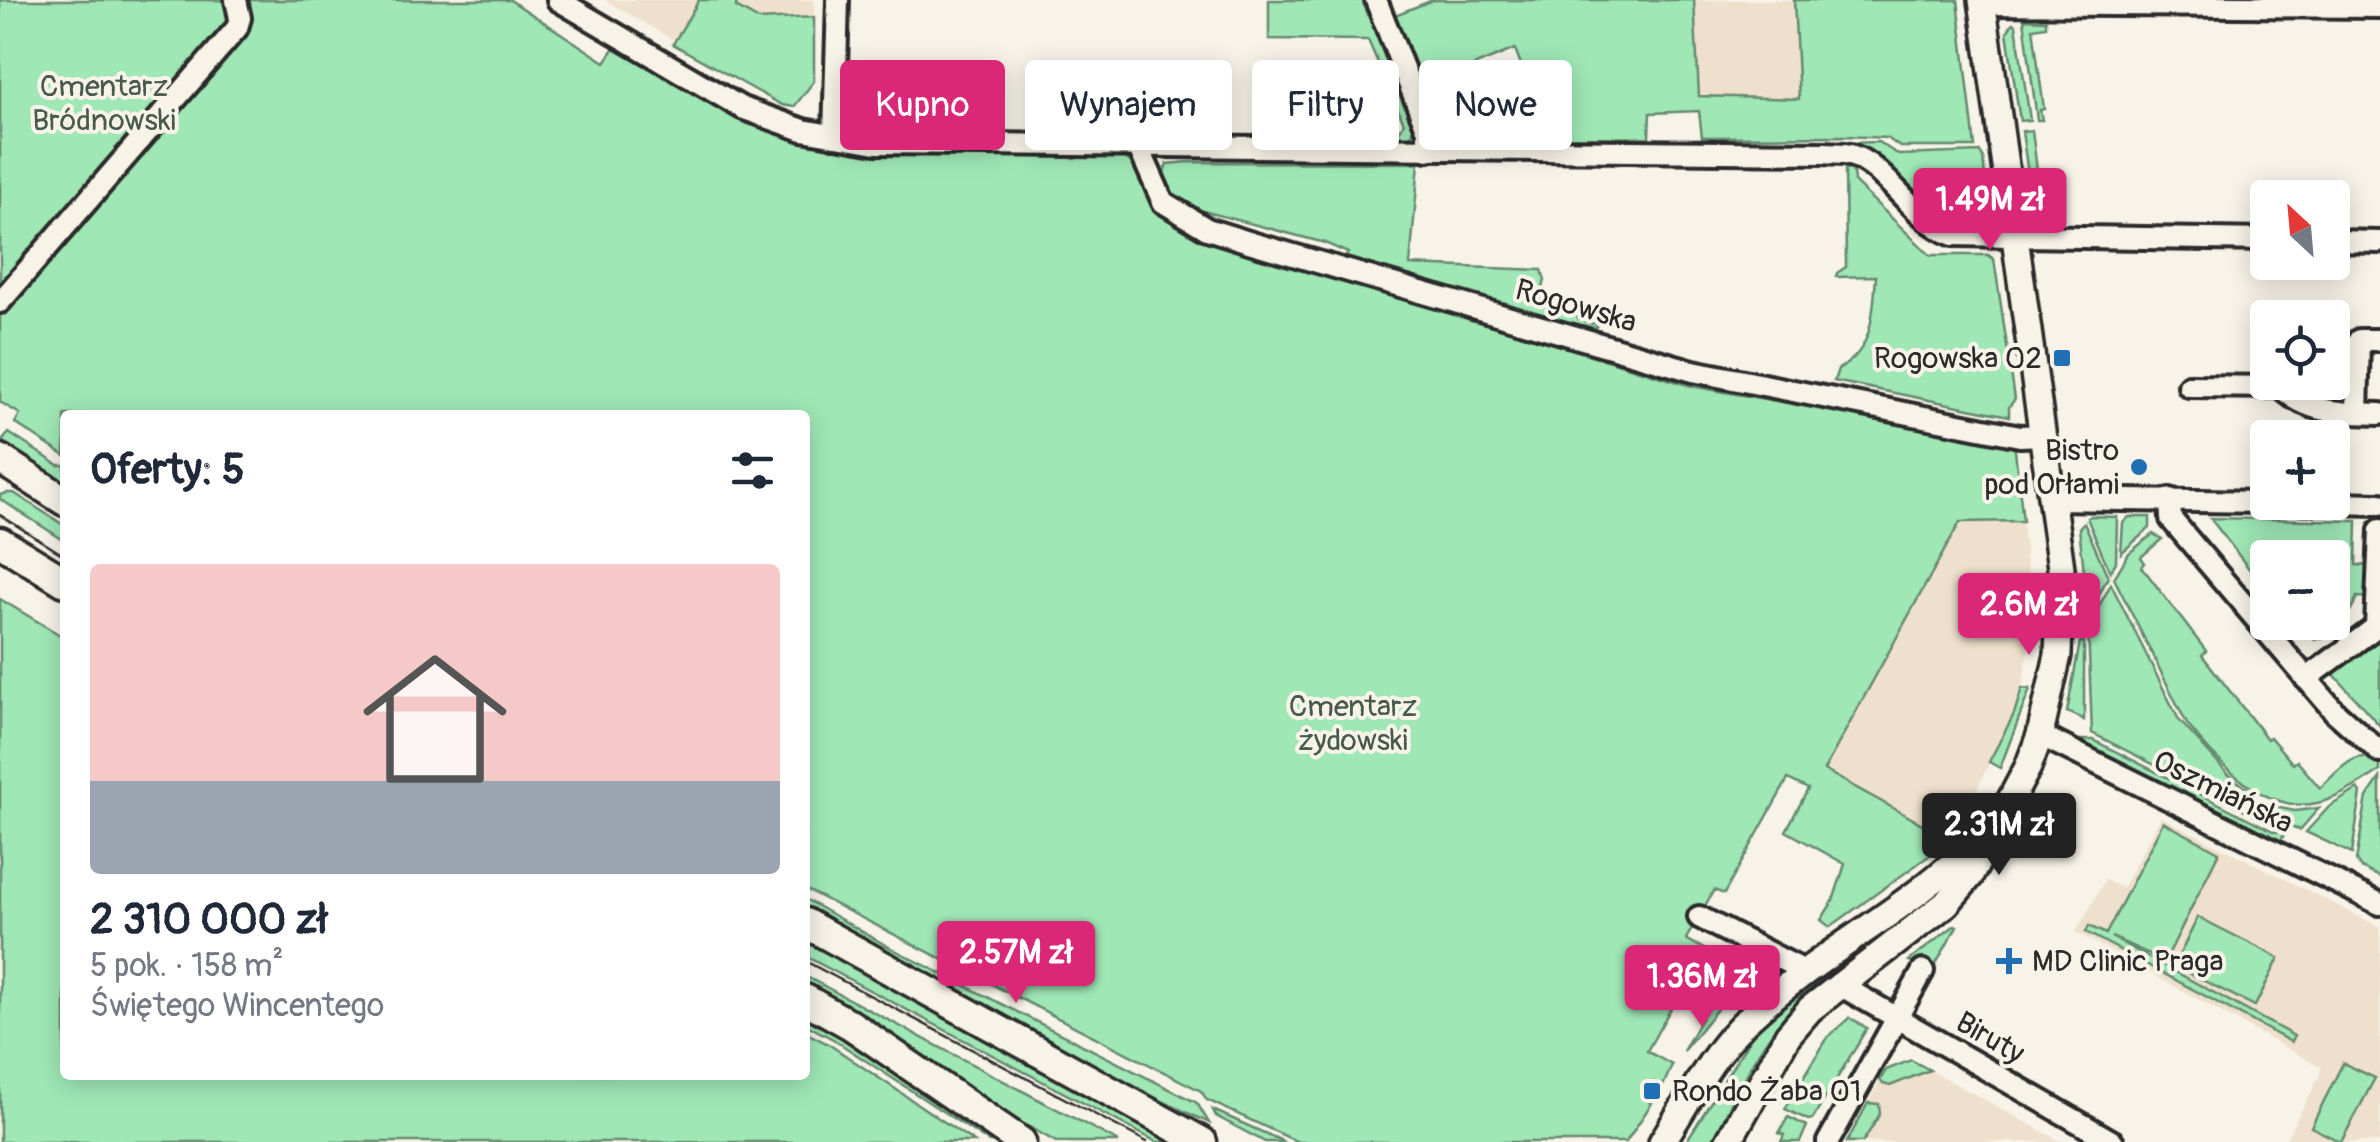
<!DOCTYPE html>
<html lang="pl">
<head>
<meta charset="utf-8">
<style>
	body { margin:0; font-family:Pangolin,sans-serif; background:#f6f6f7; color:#1f2937; height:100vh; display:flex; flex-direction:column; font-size:38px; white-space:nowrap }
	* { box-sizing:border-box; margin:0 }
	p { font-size:32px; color:#747a83 }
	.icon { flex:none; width:55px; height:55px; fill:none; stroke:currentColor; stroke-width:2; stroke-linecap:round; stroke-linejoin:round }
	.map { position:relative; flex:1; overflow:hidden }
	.side { position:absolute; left:60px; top:410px; width:750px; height:670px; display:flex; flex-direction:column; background:#fff; border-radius:10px; box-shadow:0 5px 25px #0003 }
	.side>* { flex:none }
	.guide { position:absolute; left:840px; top:60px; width:950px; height:90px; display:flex; gap:20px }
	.needle { width:65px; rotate:334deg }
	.tools { position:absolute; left:2250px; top:180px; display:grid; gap:20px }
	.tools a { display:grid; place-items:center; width:100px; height:100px; border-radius:10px; background:#fff; box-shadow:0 5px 25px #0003; font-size:50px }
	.price { position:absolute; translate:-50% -85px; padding:0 22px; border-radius:10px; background:#db2777; color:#fff; font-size:32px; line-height:65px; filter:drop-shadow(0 2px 5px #0008) }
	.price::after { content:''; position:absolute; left:50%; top:60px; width:30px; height:22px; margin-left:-15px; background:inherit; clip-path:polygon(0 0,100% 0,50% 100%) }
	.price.selected { background:#222; color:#fff }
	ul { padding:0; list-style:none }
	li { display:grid; align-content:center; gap:20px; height:530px; padding:0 30px }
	li span { display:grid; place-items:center; height:310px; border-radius:10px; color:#555 }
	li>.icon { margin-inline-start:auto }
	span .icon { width:180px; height:180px; fill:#fffc; stroke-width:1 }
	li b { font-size:42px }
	h2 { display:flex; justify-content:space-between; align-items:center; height:120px; padding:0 30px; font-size:42px }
	.tag { padding:0 35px; border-radius:10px; background:#fff; box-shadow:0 5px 25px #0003; font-size:35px; line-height:90px }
	.tag.selected { background:#db2777; color:#fff }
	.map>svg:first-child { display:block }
	.built { fill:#eee0cc }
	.green { fill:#9fe7b5; stroke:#658970; stroke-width:2.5 }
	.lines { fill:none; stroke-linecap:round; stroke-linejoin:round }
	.minor-casing { stroke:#2b2b2b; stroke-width:28 }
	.tertiary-casing { stroke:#2b2b2b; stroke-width:32 }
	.secondary-casing { stroke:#2b2b2b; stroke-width:35 }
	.minor { stroke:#f7f3e8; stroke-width:20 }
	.tertiary { stroke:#f7f3e8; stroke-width:25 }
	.secondary { stroke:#f7f3e8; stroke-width:28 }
	.tram { stroke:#2b2b2b; stroke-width:2.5 }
	.poi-dot { fill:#1f6fb2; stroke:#f7f3e8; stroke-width:4 }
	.labels { text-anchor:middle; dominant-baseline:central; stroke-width:8; stroke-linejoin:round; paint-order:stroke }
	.park-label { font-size:30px; fill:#485a4e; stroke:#f7f3e8 }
	.street-label { font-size:30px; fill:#2b2b2b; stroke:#f7f3e8 }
	.poi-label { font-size:30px; fill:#2b2b2b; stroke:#f7f3e8; text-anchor:end }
</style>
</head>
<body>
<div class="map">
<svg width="2380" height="1142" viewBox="0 0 2380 1142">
	<rect width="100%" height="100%" fill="#f7f3e8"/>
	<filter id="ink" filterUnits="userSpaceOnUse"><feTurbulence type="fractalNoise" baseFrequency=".01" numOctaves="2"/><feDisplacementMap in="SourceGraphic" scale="20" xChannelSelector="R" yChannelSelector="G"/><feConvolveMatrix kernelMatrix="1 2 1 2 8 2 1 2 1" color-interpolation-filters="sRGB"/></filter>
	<g filter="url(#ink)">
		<g class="built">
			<path d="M605,0H699L675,41Z"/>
			<path d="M737,0H814V17L759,20L735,7Z"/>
			<path d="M1694,0H1794L1800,99L1699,96Z"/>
			<path d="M2022,521L2032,624L2022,688L2014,714L1951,840L1823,771L1960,522Z"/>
			<path d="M2161,817L2380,927V1142H2284L2320,1076L2321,1067L2076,932L2105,880L2122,888Z"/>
			<path d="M1930,1070L2062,1142H1847L1880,1080L1886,1086Z"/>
		</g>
		<g class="green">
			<path d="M0,0H510L605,62L616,46L731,113L824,144L880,152L1123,157C1140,165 1139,181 1149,196C1165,218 1193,228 1217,240L1691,386L2009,442L2015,450L2023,521L1960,522L1824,770L1951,840L1830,927L1821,920L1833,901L1845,864L1786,831L1808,789L1788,779L1724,894L1714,890L1686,939L1704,949L1647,1051L1672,1065L1663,1086L1654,1082L1644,1098L1652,1103L1626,1142H1298L1207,1100L1201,1091L805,889V415H65V456L15,423L20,414L0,402Z"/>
			<path d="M699,0H737L736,7L759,20L814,17V81L794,107L782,105L673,44Z"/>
			<path d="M1269,0H1366L1416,125L1412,134L1406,138L1396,136L1404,123L1368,40L1269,39Z"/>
			<path d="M1433,0H1694L1699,96L1799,99L1794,0H1958L1975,147H1900L1887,138L1847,136L1702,137L1699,111L1650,113L1649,137L1530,138V88L1515,49L1424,86L1395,15Z"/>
			<path d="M2024,19L2046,20V26L2033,28L2044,109L2040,110L2042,120H2037Z"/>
			<path d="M2013,23L2016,25L2030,120L2020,121L2007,32Z"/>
			<path d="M2032,130L2043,219L2034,217L2022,131Z"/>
			<path d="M1878,142L1899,155L1980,152L1983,158L1989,213L1984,218L1972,220V227L1955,224L1933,214L1864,151L1846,143Z"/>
			<path d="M1189,162L1419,163L1410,265L1542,270L1545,280L1539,304L1575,314L1578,319L1598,325L1596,328L1583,325L1580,333L1344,260L1348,253L1325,243L1188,207C1168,198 1157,186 1167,164Z"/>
			<path d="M1845,168L1853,171L1854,182L1930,255H1988L1994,259L2015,399L2009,407V416L1834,381L1838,369C1874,351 1873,312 1876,276L1836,277L1837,273L1846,267Z"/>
			<path d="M9,433L58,465H65V486L5,448L3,440Z"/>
			<path d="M7,493H14L65,526V541L0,499V495Z"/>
			<path d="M2090,516L2117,517L2116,562L2110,572L2087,518Z"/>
			<path d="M2129,517H2150V528L2121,553L2123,523Z"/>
			<path d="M2210,518L2357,521L2356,565L2371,566V598L2357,597C2350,615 2334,637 2315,640L2306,633L2318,623L2332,622V558H2268L2267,592Z"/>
			<path d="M2084,522L2108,577L2089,614L2079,528Z"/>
			<path d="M2153,534L2162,539L2141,557L2145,563L2142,567L2206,651L2202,655L2267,739L2270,737L2293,764L2297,761L2320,788C2338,772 2354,748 2380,760V771C2360,783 2340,798 2317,803C2265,815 2215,760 2187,724L2114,578L2129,553Z"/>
			<path d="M2111,584L2179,720L2227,773L2254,794L2206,791L2092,733L2088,627Z"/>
			<path d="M0,599L65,638V1075H805V1032L830,1045L974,1142H0Z"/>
			<path d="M2380,637V726L2331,671Z"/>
			<path d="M2080,642H2084V720L2067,712Z"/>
			<path d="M2022,688L2030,689L2000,768L1989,762L2014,714Z"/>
			<path d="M2078,740H2093L2275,832L2286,831L2279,844L2076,743Z"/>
			<path d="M2380,778V877L2361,868L2356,861L2367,797Z"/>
			<path d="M2358,789L2361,793L2352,854L2306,832L2329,807Z"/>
			<path d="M2221,798L2266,804L2281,826L2274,825Z"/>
			<path d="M2275,807L2295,811L2319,808L2300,830L2286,824Z"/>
			<path d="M2163,822L2219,852L2165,961L2111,937L2294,1036L2291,1042L2086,932L2089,926L2106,934Z"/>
			<path d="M1954,879C1910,923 1854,951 1807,993C1763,1032 1738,1090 1712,1142H1686L1757,1027L1789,998Z"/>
			<path d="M805,899L889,947L1197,1103L1209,1123L1130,1086L805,908Z"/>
			<path d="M2198,917L2279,958L2255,1006L2174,966Z"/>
			<path d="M1955,925L1957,926L1931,973L1909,961Z"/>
			<path d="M805,936L1177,1142H1157L805,956Z"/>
			<path d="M1735,951L1758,963V976L1718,1008L1683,1051L1732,963L1723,957Z"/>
			<path d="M805,976L1119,1142H1056L971,1094L805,984Z"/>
			<path d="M805,1014L885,1064L998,1142H989L833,1039L805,1024Z"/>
			<path d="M1849,1018L1867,1028L1813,1119L1808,1120L1785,1109L1828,1037Z"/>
			<path d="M1911,1060L1930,1070L1890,1086L1883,1084L1880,1080L1886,1070Z"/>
			<path d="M2343,1063L2375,1078L2341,1142L2311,1127Z"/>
			<path d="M1868,1103L1879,1104L1880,1114L1863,1142H1847Z"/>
			<path d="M1213,1110L1282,1141L1284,1142H1265L1216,1116Z"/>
			<path d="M1788,1117L1807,1126L1800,1142H1781L1784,1135L1779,1133Z"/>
		</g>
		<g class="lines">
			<defs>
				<g id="minor">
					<path d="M558,0L742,108L803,130L876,143L1825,153C1833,154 1842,153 1850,155C1886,165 1911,219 1953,235L2268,240"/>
					<path d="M1376,0L1428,131V150"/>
					<path d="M1982,4L2380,7"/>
					<path d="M834,136L838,0"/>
					<path d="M1139,148L1163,202L1207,229L1252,243L1693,371L2020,436L2044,435"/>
					<path d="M2332,241L2380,242"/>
					<path d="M0,302L237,28L240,18L236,0"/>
					<path d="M2189,386L2281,387C2307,414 2344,413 2380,414"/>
					<path d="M2357,413L2359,340H2380"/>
					<path d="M2052,499L2268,502"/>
					<path d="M2170,499L2171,519L2335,712L2380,752"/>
					<path d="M2290,502L2380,504"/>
					<path d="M2380,530L2376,627H2380"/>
					<path d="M2306,679L2376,627"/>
					<path d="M2040,735L2380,904"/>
					<path d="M1699,917L1804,971"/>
					<path d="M1838,984L2113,1142"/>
					<path d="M1828,1142L1923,971"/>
				</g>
				<g id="tertiary">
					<path d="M1662,1142C1689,1100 1713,1051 1750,1017C1821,951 1914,907 1980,838"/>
					<path d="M1728,1142L1788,1035L1810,1009L1947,903L1970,876L2028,767L2040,735L2058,655L2061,568L1982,0"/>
				</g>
				<g id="secondary">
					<path d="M0,459L65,501"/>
					<path d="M0,542L65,582"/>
					<path d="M805,923L1202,1142"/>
					<path d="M805,999L851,1025L1021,1142"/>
				</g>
			</defs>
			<use href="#minor" class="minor-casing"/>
			<use href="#tertiary" class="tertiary-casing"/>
			<use href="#secondary" class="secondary-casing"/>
			<use href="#minor" class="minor"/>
			<use href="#tertiary" class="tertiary"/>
			<use href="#secondary" class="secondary"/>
			<g class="tram">
				<path d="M0,515L65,556"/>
				<path d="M805,961L1147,1142"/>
			</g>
		</g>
	</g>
	<g class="poi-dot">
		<rect x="2052" y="348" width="20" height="20" rx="5"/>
		<circle cx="2139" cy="467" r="10"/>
		<path d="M2004 946h10v10h10v10h-10v10h-10v-10h-10v-10h10z"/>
		<rect x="1642" y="1081" width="20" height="20" rx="5"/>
	</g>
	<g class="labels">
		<g class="park-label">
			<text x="104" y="86">Cmentarz<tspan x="104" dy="34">Bródnowski</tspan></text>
			<text x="1353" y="706">Cmentarz<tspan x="1353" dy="34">żydowski</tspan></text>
		</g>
		<g class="street-label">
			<text transform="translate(1576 306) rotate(16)">Rogowska</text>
			<text transform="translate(2223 792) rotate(26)">Oszmiańska</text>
			<text transform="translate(1990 1038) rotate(30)">Biruty</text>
		</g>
		<g class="poi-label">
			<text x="2042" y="358">Rogowska 02</text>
			<text x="2119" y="450">Bistro<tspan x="2119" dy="34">pod Orłami</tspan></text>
			<text x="2032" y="961" text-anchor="start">MD Clinic Praga</text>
			<text x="1672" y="1091" text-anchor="start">Rondo Żaba 01</text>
		</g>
	</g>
</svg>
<div class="tools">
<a><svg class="needle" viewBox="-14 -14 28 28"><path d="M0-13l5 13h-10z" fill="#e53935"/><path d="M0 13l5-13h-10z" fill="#747a83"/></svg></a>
<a><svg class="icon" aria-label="locate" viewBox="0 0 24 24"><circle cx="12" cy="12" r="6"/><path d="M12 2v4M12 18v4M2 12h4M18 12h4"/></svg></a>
<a>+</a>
<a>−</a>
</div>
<b class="price" style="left:1990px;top:253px">1.49M zł</b>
<b class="price" style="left:2029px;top:658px">2.6M zł</b>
<b class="price selected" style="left:1999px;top:878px">2.31M zł</b>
<b class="price" style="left:1016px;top:1006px">2.57M zł</b>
<b class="price" style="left:1702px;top:1030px">1.36M zł</b>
<div class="guide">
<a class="tag selected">Kupno</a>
<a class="tag">Wynajem</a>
<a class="tag">Filtry</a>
<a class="tag">Nowe</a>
</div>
<section class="side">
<h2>Oferty: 5<svg class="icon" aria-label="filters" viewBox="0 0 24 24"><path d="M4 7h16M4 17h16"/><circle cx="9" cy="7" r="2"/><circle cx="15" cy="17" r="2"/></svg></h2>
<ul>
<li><span style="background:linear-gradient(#f6c9c9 70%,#9aa5b1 0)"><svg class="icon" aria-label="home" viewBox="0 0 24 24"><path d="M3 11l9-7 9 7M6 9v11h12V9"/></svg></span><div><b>2 310 000 zł</b><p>5 pok. · 158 m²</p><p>Świętego Wincentego</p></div></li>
</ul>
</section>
</div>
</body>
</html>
